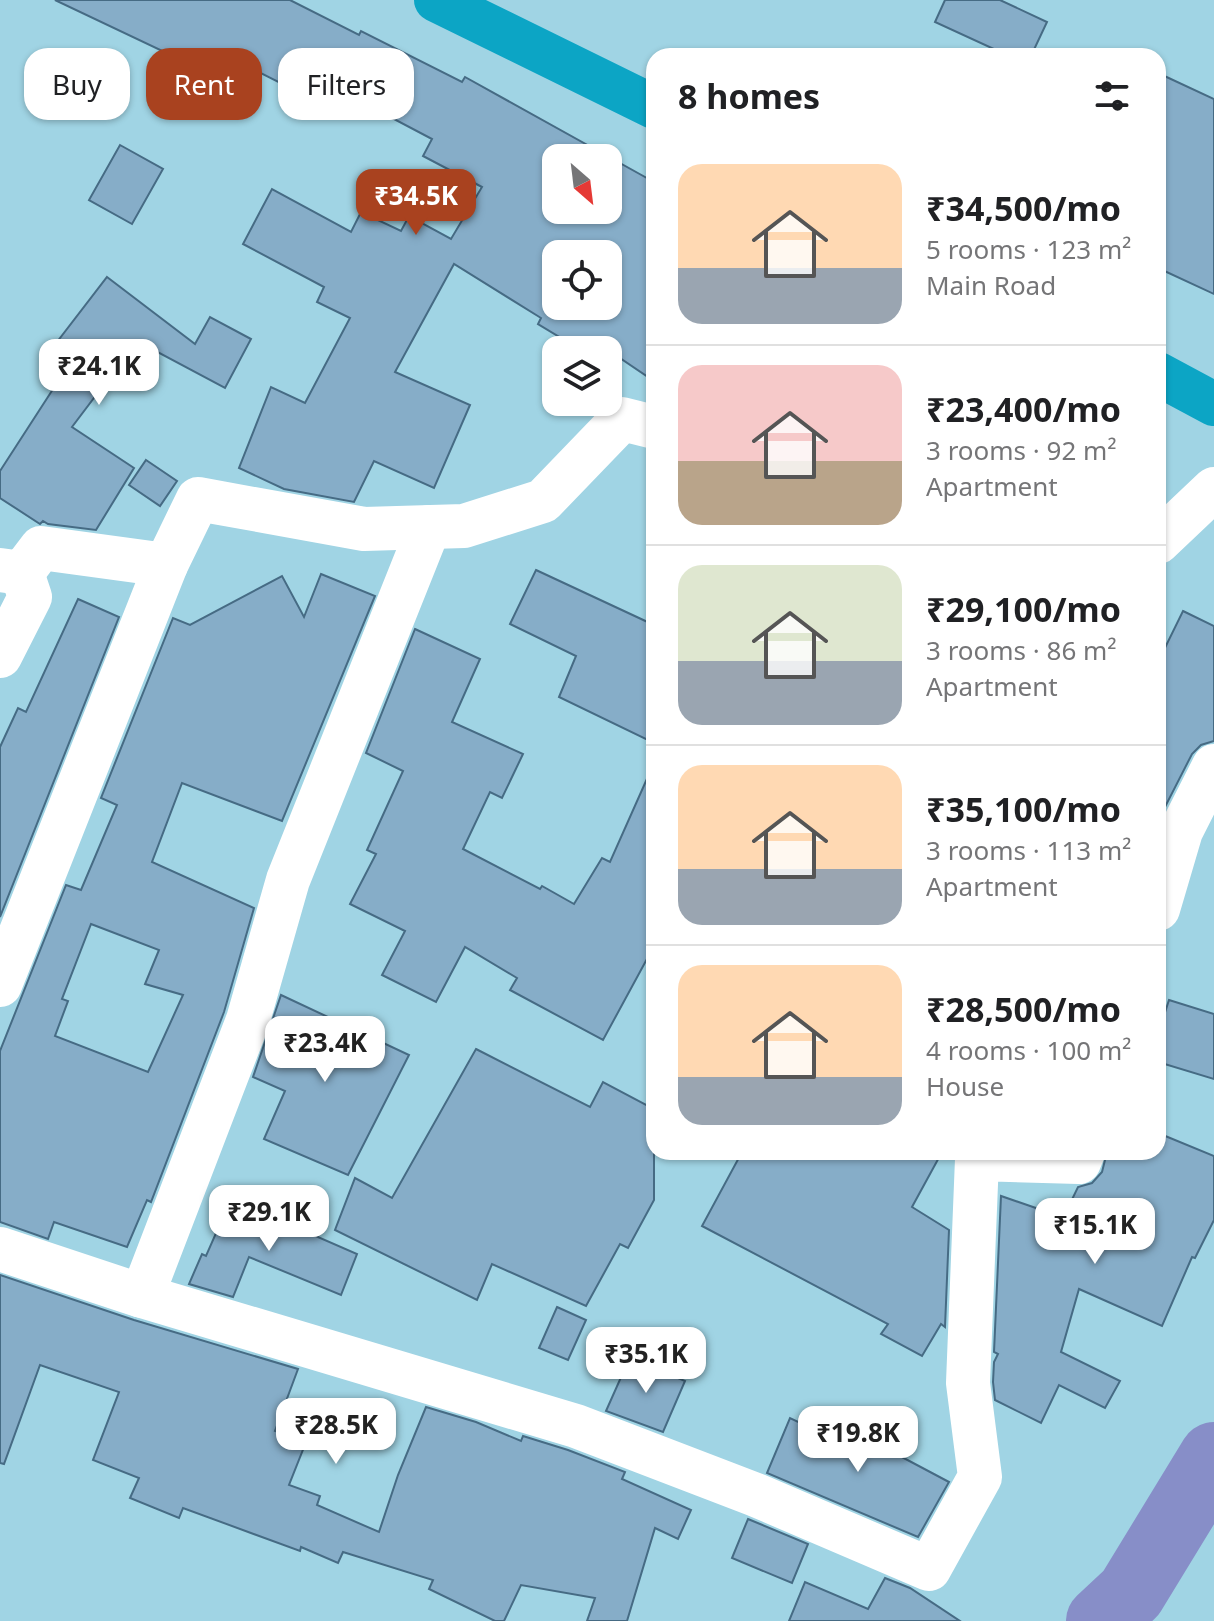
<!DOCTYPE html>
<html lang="en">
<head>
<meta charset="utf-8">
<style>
	body { margin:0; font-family:"Noto Sans",sans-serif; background:#f2f2f2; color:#202124; height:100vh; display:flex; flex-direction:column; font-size:30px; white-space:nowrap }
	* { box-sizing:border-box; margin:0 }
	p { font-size:26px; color:#757577 }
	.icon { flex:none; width:44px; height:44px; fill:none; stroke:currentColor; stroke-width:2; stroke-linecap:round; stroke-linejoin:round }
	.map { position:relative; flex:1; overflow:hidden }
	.panel { position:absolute; left:646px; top:48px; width:520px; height:1112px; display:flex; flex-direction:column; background:#fff; border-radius:24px; box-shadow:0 2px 6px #0004 }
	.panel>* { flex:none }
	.guide { position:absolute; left:24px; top:48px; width:502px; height:72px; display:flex; gap:16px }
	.needle { width:52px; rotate:152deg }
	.controls { position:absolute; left:542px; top:144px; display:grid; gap:16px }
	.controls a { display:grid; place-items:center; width:80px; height:80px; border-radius:16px; background:#fff; box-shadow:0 2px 6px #0004; font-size:40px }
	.price { position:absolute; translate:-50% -68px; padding:0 18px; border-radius:16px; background:#fff; color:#222; font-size:26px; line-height:52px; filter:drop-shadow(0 2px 4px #0008) }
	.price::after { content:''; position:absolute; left:50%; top:48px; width:24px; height:18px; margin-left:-12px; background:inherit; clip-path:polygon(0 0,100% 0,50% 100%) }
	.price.current { background:#a9421f; color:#fff }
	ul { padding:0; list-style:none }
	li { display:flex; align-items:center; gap:24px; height:200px; padding:0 32px }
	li+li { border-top:2px solid #e0e0e0 }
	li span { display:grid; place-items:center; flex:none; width:224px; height:160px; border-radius:24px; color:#555 }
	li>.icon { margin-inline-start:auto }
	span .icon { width:96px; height:96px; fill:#fffc; stroke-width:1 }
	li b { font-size:34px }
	h2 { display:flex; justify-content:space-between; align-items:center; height:96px; padding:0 32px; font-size:34px }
	.tag { padding:0 28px; border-radius:24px; background:#fff; box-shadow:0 2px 6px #0004; font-size:28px; line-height:72px }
	.tag.current { background:#a9421f; color:#fff }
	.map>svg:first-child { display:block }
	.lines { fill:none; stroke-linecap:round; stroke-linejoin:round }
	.river { stroke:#878ec8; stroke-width:70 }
	.building { fill:#86adc8; stroke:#466b84; stroke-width:2; fill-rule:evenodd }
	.street { stroke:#fff; stroke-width:44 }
	.highway { stroke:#0ca5c5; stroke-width:44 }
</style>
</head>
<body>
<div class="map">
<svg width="1214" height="1621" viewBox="0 0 1214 1621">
	<rect width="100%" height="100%" fill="#a0d4e4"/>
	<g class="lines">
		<path class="river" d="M1101,1621L1131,1593L1214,1457"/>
	</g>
	<g class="building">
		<path d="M55,0H290L359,35L361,31L462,82L465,77L654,182V381L608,350H581L538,324L541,318L454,264L395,372L470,405L434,488L374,461L354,502L284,489L239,468L271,387L305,403L350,318L317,302L324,287L243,244L272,189L351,232L361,212L401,231L409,216L451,239L482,187L423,156L432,139L322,81L312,99L247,66L236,86ZM556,158H608V210H556ZM556,254H608V306H556Z"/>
		<path d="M945,0H1000L1047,22L1031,56H1009L935,22Z"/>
		<path d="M1158,73L1214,99V294L1158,268Z"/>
		<path d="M120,145L163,169L132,224L89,200Z"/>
		<path d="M107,277L195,344L210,317L251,339L225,388L137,341L72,427L134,468L96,530L48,524L43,521L40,524L0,498V471L66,369L47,355Z"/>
		<path d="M146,460L177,481L160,506L129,485Z"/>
		<path d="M536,570L654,625V743L559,697L576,656L510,624Z"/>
		<path d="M321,574L375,596L282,821L182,783L152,862L254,908L224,1012L151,1202L147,1200L127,1247L54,1222L48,1239L0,1222V1051L66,885L81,890L117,805L101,798L173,618L190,625L282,576L304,617ZM91,924L159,950L145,984L183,995L148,1072L55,1036L68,1001L62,999Z"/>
		<path d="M78,599L119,617L0,917V747L18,708L26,712Z"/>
		<path d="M1183,611L1214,626V741L1201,745L1192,754L1164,809L1158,808V662Z"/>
		<path d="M415,629L480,659L452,722L523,754L502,798L490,792L463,849L540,889L542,886L574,904L602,858L610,862L654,763V946L603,1040L510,990L517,978L465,947L436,1002L382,975L405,931L350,904L376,854L367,850L403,771L366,753Z"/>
		<path d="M281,995L409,1055L348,1175L264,1139L285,1091L253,1077Z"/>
		<path d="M1169,1000L1214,1014V1079L1158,1062V1034Z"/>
		<path d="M476,1049L590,1107L603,1082L654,1109V1200L628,1248L620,1244L586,1306L492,1264L477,1300L335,1230L355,1178L392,1198Z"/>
		<path d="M1158,1133L1214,1156V1220L1195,1258L1192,1257L1162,1326L1079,1289L1061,1352L1120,1381L1105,1408L1059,1385L1041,1423L995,1400L993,1382L994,1362L998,1354L994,1352L1001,1196L1059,1216L1061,1211L1066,1212L1078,1187L1092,1183L1102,1172L1107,1152H1158Z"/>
		<path d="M742,1152H942L912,1207L949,1230L945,1327L941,1324L922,1356L881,1334L888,1324L702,1226Z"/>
		<path d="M231,1199L357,1254L341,1295L249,1257L233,1297L189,1284L202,1254L206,1256Z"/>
		<path d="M0,1275L134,1320L298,1369L275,1431L306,1442L289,1485L320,1496L317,1505L379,1532L398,1475L426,1407L476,1422L521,1441L523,1436L568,1450L625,1472L622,1479L691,1510L678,1539L655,1528L627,1621H587L595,1598L521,1585L504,1621H495L429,1589L433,1580L343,1552L338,1563L301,1547L300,1551L183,1508L179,1518L130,1498L139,1478L93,1460L119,1392L40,1365L4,1464L0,1463Z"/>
		<path d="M557,1307L586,1320L568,1360L539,1348Z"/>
		<path d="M630,1357L685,1381L663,1432L606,1411Z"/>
		<path d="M844,1415L871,1428L866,1438L949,1482L918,1537L767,1473L790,1418L832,1438Z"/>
		<path d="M748,1519L808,1544L792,1583L732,1558Z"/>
		<path d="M885,1578L910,1588L960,1621H789L805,1582L868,1609Z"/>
	</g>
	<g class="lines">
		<g class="street">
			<path d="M1158,542L1214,489"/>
			<path d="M0,570L22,573L41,548L166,565L198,499L364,529L464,526L543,501L622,419L654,427"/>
			<path d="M0,656L30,597L22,573"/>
			<path d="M1158,909L1181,831L1214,766"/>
			<path d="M0,985L166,565"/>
			<path d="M0,1249L142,1296L576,1426L756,1495L929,1569L980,1477L968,1383L977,1159L1079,1162L1083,1152"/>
			<path d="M142,1296L248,1020L288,880L429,527"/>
		</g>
		<g class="highway">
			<path d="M436,0L654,107"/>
			<path d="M1158,374L1214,404"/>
		</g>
	</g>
</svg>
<div class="controls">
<a><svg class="needle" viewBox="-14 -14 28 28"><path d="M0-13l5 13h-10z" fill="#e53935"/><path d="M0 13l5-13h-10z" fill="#757577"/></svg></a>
<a><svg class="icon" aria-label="locate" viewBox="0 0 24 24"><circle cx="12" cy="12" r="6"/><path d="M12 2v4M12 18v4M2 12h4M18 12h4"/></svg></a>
<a><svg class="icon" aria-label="layers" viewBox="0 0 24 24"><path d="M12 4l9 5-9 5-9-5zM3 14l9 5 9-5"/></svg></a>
</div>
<b class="price current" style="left:416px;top:237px">₹34.5K</b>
<b class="price" style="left:99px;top:407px">₹24.1K</b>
<b class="price" style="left:325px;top:1084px">₹23.4K</b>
<b class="price" style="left:269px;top:1253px">₹29.1K</b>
<b class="price" style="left:1095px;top:1266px">₹15.1K</b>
<b class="price" style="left:646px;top:1395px">₹35.1K</b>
<b class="price" style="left:336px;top:1466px">₹28.5K</b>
<b class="price" style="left:858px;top:1474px">₹19.8K</b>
<div class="guide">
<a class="tag">Buy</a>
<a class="tag current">Rent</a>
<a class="tag">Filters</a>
</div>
<section class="panel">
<h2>8 homes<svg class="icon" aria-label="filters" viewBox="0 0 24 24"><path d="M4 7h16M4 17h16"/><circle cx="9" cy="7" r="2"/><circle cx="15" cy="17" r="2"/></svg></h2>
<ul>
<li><span style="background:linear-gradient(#ffd9b3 65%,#9aa5b1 0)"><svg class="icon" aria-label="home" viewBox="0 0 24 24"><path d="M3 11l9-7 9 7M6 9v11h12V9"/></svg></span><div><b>₹34,500/mo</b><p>5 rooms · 123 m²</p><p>Main Road</p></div></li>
<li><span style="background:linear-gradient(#f6c9c9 60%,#b9a48a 0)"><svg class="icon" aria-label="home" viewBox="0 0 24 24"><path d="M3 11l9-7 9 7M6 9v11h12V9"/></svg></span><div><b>₹23,400/mo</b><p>3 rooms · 92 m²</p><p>Apartment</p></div></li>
<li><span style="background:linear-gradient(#dfe7d0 60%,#9aa5b1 0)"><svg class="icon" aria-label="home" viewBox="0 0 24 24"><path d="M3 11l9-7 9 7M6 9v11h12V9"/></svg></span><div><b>₹29,100/mo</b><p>3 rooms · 86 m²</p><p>Apartment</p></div></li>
<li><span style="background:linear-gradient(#ffd9b3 65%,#9aa5b1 0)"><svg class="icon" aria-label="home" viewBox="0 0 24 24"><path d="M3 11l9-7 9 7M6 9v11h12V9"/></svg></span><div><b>₹35,100/mo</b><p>3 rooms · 113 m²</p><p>Apartment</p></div></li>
<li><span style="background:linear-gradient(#ffd9b3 70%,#9aa5b1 0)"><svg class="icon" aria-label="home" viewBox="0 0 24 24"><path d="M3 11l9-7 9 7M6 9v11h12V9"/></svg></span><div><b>₹28,500/mo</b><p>4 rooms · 100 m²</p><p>House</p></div></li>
</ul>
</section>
</div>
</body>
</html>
